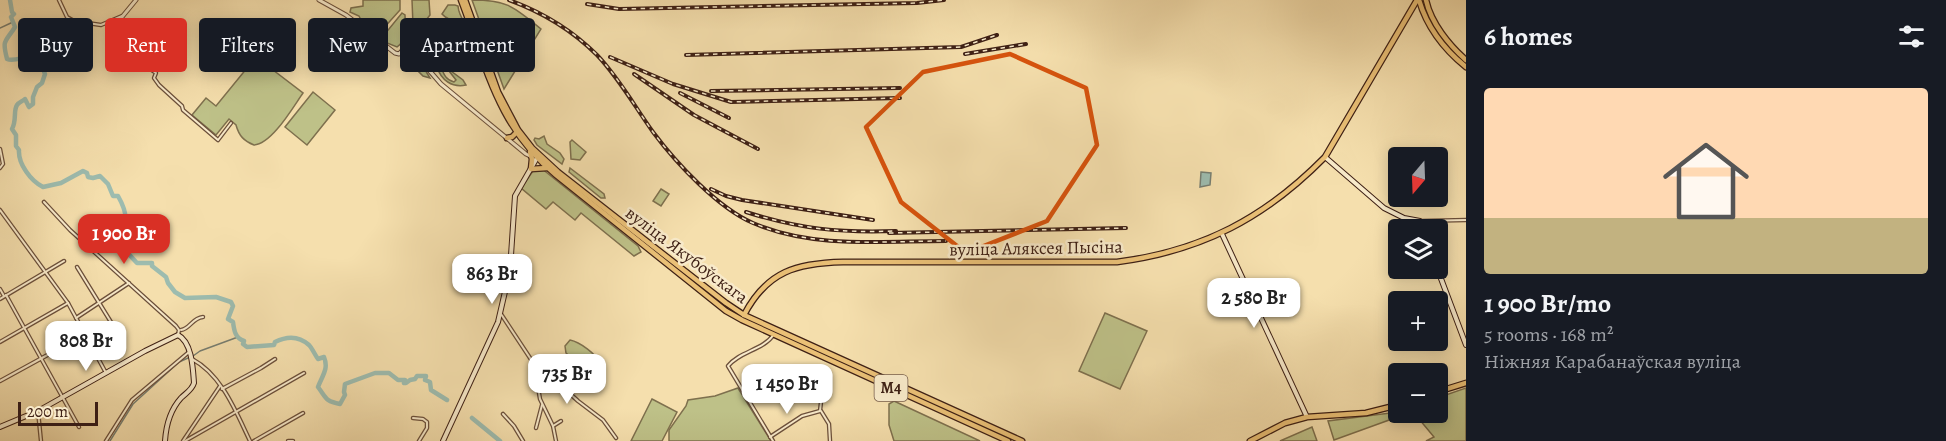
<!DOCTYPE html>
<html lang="en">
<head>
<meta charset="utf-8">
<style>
	body { margin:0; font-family:Alegreya,serif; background:#20242c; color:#f1f3f6; height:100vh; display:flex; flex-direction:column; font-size:22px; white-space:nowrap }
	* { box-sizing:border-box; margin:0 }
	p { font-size:20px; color:#9ea1a6 }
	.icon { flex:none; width:33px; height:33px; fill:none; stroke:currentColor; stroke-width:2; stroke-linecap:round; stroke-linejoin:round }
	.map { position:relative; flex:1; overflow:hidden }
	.drawer { display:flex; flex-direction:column; background:#171b24; width:480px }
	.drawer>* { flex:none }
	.guide { position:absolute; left:18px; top:18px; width:570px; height:54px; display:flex; gap:12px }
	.needle { width:39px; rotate:199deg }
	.tools { position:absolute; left:1388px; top:147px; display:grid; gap:12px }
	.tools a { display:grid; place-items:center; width:60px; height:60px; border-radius:6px; background:#171b24; box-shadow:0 3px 15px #0003; font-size:30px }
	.scale { position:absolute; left:18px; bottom:15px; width:80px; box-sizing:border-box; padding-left:6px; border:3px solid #3e2015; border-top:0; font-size:16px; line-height:21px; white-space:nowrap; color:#3e2015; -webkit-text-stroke:4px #f8eaca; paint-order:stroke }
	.price { position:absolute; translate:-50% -51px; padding:0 14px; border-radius:12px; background:#fff; color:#222; font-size:20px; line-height:39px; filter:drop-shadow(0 2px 3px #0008) }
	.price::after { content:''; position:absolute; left:50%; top:36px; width:18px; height:14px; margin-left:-9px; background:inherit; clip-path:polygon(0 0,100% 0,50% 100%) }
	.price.current { background:#d93025; color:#fff }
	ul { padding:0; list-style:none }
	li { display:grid; align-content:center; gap:12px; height:318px; padding:0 18px }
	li+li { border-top:2px solid #363941 }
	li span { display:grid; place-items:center; height:186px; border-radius:6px; color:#555 }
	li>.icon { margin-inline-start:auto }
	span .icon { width:108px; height:108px; fill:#fffc; stroke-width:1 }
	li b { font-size:26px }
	h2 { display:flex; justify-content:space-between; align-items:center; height:72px; padding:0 18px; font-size:26px }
	.tag { padding:0 21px; border-radius:6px; background:#171b24; box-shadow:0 3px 15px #0003; font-size:21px; line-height:54px }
	.tag.current { background:#d93025; color:#fff }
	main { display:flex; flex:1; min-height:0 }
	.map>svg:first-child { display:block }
	.green { fill:#bec188; stroke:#7e704e; stroke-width:1.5 }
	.water { fill:#9dbcaf; stroke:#777e71; stroke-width:1.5 }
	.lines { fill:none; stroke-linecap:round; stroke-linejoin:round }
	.stream { stroke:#777e71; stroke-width:1.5 }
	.river { stroke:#9dbcaf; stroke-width:4.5 }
	.minor-casing { stroke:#6c503b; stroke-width:4.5 }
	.tertiary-casing { stroke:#6c503b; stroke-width:5 }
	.secondary-casing { stroke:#3e2015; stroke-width:6 }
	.primary-casing { stroke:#3e2015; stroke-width:7 }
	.minor { stroke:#f8eaca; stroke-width:2 }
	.tertiary { stroke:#f8eaca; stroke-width:3 }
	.secondary { stroke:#f8eaca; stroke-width:4 }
	.primary { stroke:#eac076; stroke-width:4.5 }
	.rail-casing { stroke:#3e2015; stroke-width:4 }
	.rail { stroke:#f8eaca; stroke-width:1.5; stroke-dasharray:4.5; stroke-linecap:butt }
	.marked { fill:none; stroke:#d7530d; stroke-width:4.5; stroke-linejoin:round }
	.labels { text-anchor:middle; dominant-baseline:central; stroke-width:5; stroke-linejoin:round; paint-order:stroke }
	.shield { fill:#f8eaca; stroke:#765d4b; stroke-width:1.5 }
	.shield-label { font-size:16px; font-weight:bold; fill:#3e2015 }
	.street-label { font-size:18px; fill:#3e2015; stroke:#f8eaca }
</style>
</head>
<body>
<main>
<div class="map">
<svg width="1466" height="441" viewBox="0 0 1466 441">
	<rect width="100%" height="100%" fill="#f5dfad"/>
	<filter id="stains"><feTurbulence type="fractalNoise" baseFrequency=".00333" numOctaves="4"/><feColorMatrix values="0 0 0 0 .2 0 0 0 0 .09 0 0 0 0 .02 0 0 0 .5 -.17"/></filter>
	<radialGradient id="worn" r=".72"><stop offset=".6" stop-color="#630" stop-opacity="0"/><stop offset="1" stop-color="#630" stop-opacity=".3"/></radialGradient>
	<g class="green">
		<path d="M363,0H400V10L382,30L378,29L374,24L364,26L359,16L350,12L351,8L363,6Z"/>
		<path d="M412,0H429L430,15L419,29H415L413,25Z"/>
		<path d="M472,0C508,0 514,7 541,29L504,89Z"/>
		<path d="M448,5H455L458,6C459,17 464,20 468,29C471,36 473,44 476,52L474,56L470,54C468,44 463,27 455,22C450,19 446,19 442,14Z"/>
		<path d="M402,13L405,15C405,29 410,37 397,47L387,43L383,38L384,35Z"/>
		<path d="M422,36C427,41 432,57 434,65H432L418,40V37Z"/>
		<path d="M452,39L466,62L456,70L444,61L451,71L463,80L466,85C452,88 441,80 437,67L439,63C443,70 443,79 454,82L456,80L442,62L441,60L444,59L435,51Z"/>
		<path d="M408,48L413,50L430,78L423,76L404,57L406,50Z"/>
		<path d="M256,57L303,93C293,107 272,144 254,145C244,141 239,136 236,125L229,119L216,135L192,115L206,98L216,106Z"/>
		<path d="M313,92L335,110L307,145L285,127Z"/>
		<path d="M544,136L547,144L560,153L564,159L562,164L537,145L534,140L535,138L539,139Z"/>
		<path d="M572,140L586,152L580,160L571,159L570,142Z"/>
		<path d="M541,168L638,246L641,252L634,256L581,213L575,220L553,202L546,209L521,188L533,171Z"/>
		<path d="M570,168L604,194L605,198H601L569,172Z"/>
		<path d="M661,189L669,194L661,206L653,201Z"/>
		<path d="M1105,313L1147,331L1120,389L1079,371Z"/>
		<path d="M570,340C580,342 596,354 600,363L598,370C586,375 575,360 566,353L565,346Z"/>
		<path d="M738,388L771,441H669V430L686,406L688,400L715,396Z"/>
		<path d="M1466,388V441H1426L1434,437L1414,413L1437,412V398Z"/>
		<path d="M652,399L677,412L662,441H631Z"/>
		<path d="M894,401L980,441H894L889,425V404Z"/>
		<path d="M1390,413L1392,419L1334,440L1328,421Z"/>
		<path d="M1312,427L1317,441H1280Z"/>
	</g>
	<path class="water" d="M1201,172L1211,173L1210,185L1200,187Z"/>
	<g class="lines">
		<g class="stream">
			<path d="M0,28L13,22"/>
			<path d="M193,356L200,351L238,337"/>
			<path d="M110,441L133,404L179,362L188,358"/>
		</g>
		<g class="river">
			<path d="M10,0L12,12L14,14L11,17L15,27C5,43 2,39 7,59C17,63 31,51 39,61C43,64 43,70 45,74L42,83L37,87L33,97V104L29,107L25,99C23,101 19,102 17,105C13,111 17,120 12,129L16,135V146L19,150C18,164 31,181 43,187L61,183L83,171L87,173L88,177L93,178L100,176L108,184L113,196H118C122,203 127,215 125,223L127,227L125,229L123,248L137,263H152V266L166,277L168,283L175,292L185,298L216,297L231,302L233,306L228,319L233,322C234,330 235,338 244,341L243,344L247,347L274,345L275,342C287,336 299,336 309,345C312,348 315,355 318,359L324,357C329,369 322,376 318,387C327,399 325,401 340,404L345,395L344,392L345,384L375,373H389L398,380H405L404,383H406L410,380L415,379L417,376H426L425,380L430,382L431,390L447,400"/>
			<path d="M472,418L500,441"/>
		</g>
		<defs>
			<g id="minor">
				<path d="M59,0L67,17L74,21L101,25L122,16"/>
				<path d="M108,34L144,65L156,73L154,78L159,85L182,106L183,110L218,140L231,123"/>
				<path d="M0,149L3,164L0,168"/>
				<path d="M44,202L70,230L176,326L179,330L178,335"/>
				<path d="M0,210L68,303L106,373"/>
				<path d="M1421,221L1466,220"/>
				<path d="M77,267L114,327"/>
				<path d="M0,289L4,296"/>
				<path d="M6,295L79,427"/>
				<path d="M0,299L64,261"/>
				<path d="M501,314L534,364L540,399L553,426L556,441"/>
				<path d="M76,318L129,283"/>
				<path d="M181,330C190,329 192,318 203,317"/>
				<path d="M0,342L68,303"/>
				<path d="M192,359C222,375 236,412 250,441"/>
				<path d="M534,361L578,401L603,420L616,438"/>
				<path d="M0,381L84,335"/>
				<path d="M222,389L261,368L275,359"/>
				<path d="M38,411L41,441"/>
				<path d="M821,411L829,424L830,441"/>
				<path d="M503,414L514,426L523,441"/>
				<path d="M413,418L423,419L427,422V428L419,441"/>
				<path d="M553,426L561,421"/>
				<path d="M536,428L542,405"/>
				<path d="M770,437L802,416L820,411L821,402L811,391L805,392"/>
				<path d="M106,441L132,400L189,352"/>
				<path d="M183,441L220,386"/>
				<path d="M185,441L304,373"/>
				<path d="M254,441L303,413"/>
				<path d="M288,441H293"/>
				<path d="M773,441L728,366C740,351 764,350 774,334"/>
			</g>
			<g id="tertiary">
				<path d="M319,0L346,15L395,53L399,54L409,43L414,44L428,69L441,84L526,154L532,157"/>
				<path d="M108,34L136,0"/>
			</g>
			<g id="secondary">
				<path d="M1325,157L1384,208L1404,218L1420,221L1423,230"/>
				<path d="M1222,234L1307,417"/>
				<path d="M1437,268L1466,345"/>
				<path d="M0,427L38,411L145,351L178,335C192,342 193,369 194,383C192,390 186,393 181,398C171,409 166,426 165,441"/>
				<path d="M443,441L498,322L510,270L515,196L538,156"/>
			</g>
			<g id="primary">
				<path d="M461,0C487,68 497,126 556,175L726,311L742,320L1008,441"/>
				<path d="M465,0L498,92L518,130L532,148L558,172L613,215L726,303L744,315L1022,441"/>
				<path d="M1419,0C1427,27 1445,50 1466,67"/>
				<path d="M1426,0C1431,23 1449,45 1466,60"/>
				<path d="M507,138L512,137L516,133"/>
				<path d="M530,152L532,159L531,169L547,168"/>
				<path d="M744,315C767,271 797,263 843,262H1117C1202,251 1265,218 1325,157L1417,0"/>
				<path d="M1437,392L1466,383"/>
				<path d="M1250,441L1285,423L1307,417L1366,413L1398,405"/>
			</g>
		</defs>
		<use href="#minor" class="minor-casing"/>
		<use href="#tertiary" class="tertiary-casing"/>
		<use href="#secondary" class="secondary-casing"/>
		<use href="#primary" class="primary-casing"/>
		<use href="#minor" class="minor"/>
		<use href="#tertiary" class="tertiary"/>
		<use href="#secondary" class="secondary"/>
		<use href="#primary" class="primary"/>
		<defs>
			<g id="rail">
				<path d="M509,0C542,12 572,30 597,55C619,78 635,107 653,132C676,163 718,208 753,223C814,249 882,241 946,241"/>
				<path d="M587,4L619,9L917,3L944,0"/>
				<path d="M965,54L1026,44"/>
				<path d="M686,55L961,47L997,35"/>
				<path d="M610,57L673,84L731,102L900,98"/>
				<path d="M634,74L694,115L758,149"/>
				<path d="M711,91L900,88"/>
				<path d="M680,93L729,118"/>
				<path d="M711,189L726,196L742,200L873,220"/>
				<path d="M746,212C800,229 839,233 896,231"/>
				<path d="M889,233L1126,228"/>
			</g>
		</defs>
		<use href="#rail" class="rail-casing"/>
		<use href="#rail" class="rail"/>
	</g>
	<path class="marked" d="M1010,54L1086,88L1097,145L1047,221L966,253L901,202L866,127L923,72Z"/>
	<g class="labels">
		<rect class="shield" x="874.5" y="375" width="33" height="26" rx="4.5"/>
		<g class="shield-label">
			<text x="891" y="388">М4</text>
		</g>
		<g class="street-label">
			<text transform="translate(1036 248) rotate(-1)">вуліца Аляксея Пысіна</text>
			<text transform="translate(687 255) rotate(37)">вуліца Якубоўскага</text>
		</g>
	</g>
	<rect width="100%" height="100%" filter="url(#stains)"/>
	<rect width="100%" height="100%" fill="url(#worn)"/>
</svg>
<div class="tools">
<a><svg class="needle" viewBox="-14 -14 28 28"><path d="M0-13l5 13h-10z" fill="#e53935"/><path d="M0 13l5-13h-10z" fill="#9ea1a6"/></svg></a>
<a><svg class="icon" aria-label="layers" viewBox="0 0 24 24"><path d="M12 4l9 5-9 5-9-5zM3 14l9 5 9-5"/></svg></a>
<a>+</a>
<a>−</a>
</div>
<div class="scale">200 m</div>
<b class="price current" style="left:124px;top:265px">1 900 Br</b>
<b class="price" style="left:492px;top:305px">863 Br</b>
<b class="price" style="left:1254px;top:329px">2 580 Br</b>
<b class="price" style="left:86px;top:372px">808 Br</b>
<b class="price" style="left:567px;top:405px">735 Br</b>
<b class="price" style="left:787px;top:415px">1 450 Br</b>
<div class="guide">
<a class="tag">Buy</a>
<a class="tag current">Rent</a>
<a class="tag">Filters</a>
<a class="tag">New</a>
<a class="tag">Apartment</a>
</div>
</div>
<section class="drawer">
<h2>6 homes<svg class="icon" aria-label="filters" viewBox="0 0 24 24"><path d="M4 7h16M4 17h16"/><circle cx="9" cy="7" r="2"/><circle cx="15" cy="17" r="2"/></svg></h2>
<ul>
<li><span style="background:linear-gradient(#ffd9b3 70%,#c2b280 0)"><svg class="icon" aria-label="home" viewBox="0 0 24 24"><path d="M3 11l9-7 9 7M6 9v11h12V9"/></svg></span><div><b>1 900 Br/mo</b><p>5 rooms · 168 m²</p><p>Ніжняя Карабанаўская вуліца</p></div></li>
</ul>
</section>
</main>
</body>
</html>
